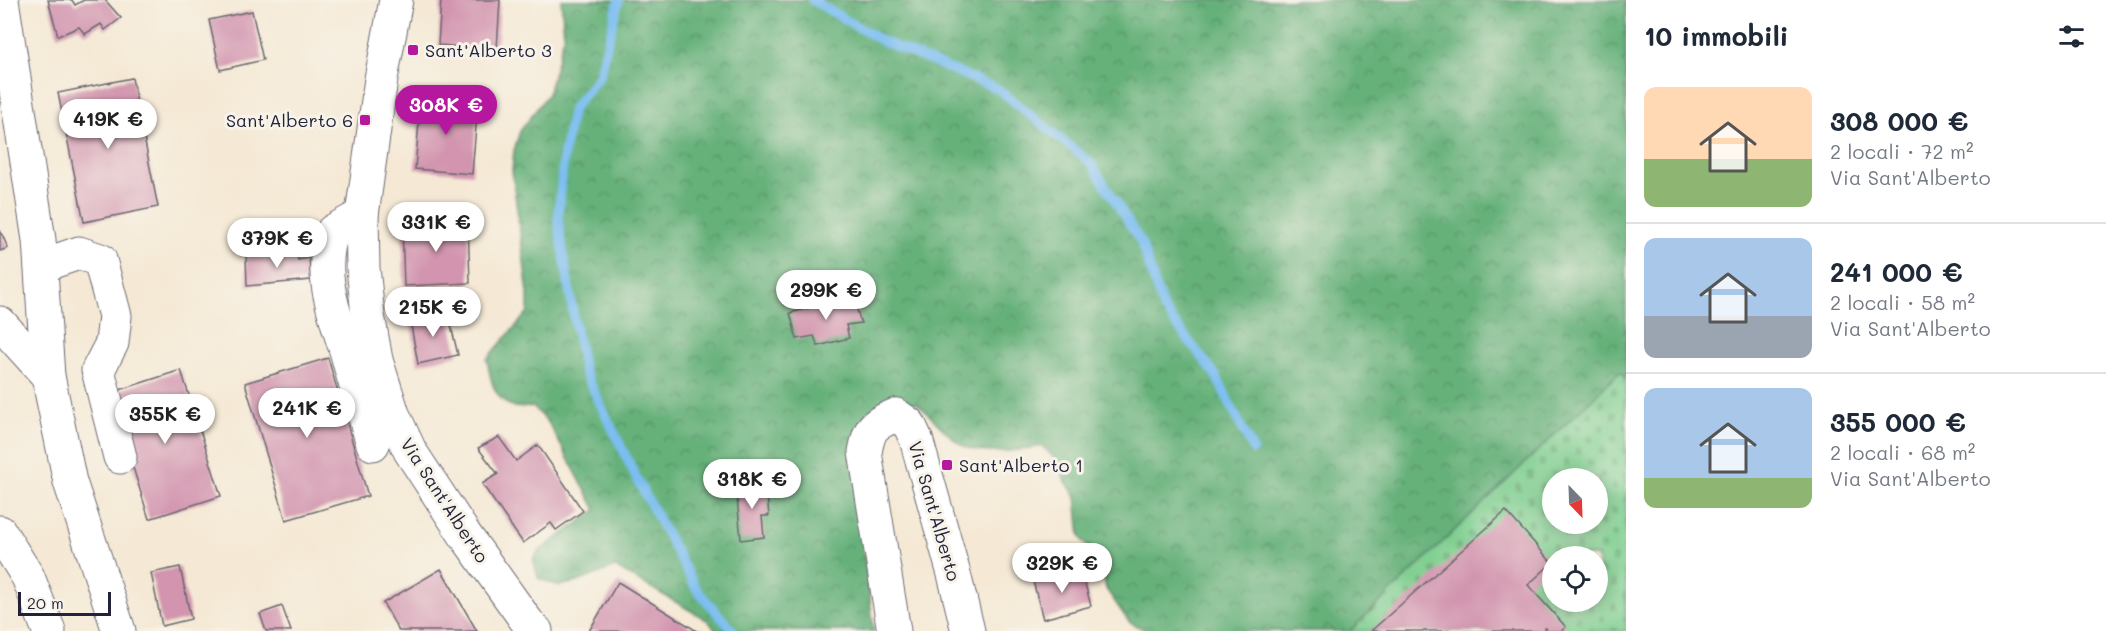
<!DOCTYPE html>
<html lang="it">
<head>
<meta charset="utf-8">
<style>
	body { margin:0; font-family:Mali,sans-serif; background:#f6f6f7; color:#1f2937; height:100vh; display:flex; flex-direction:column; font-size:22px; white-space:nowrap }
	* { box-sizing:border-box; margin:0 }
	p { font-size:20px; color:#747a83 }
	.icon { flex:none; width:33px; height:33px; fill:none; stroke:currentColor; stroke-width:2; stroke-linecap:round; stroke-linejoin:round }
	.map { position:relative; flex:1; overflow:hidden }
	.panel { display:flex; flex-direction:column; background:#fff; width:480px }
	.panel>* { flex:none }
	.needle { width:39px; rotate:157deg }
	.controls { position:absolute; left:1542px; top:468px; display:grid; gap:12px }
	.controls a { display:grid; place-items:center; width:66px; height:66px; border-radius:50%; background:#fff; box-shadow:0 3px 15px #0003; font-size:30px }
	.scale { position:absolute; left:18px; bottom:15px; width:93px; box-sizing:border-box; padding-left:6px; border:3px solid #22223b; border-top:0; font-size:16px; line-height:21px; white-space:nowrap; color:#22223b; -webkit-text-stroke:4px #f7f3e8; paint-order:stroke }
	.price { position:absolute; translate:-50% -51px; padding:0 14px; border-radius:21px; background:#fff; color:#222; font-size:20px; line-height:39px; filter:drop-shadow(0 2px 3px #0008) }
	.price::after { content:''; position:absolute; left:50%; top:36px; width:18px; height:14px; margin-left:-9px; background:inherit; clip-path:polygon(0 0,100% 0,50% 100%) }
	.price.on { background:#b5179e; color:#fff }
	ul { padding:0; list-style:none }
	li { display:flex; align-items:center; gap:18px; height:150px; padding:0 18px }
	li+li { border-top:2px solid #e0e1e3 }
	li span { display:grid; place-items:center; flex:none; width:168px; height:120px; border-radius:12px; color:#555 }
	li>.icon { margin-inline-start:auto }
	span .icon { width:72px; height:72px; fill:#fffc; stroke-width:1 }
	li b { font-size:26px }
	h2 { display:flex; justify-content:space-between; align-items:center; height:72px; padding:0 18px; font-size:26px }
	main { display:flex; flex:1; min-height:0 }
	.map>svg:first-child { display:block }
	.forest { fill:url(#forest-crowns); stroke:#446a5a; stroke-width:1.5 }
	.cemetery { fill:url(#cemetery-stones); stroke:#507865; stroke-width:1.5; fill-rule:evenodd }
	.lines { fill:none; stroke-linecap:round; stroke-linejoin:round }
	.stream { stroke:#7cbef2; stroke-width:9 }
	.building { fill:#d294af }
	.minor-casing { stroke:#6c6871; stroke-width:35 }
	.minor { stroke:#fff; stroke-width:33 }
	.poi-dot { fill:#b5179e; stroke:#f7f3e8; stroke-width:2 }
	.labels { text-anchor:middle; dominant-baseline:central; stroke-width:6; stroke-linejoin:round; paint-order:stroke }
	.poi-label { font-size:18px; fill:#22223b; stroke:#f7f3e8; text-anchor:start }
	.street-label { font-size:18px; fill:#22223b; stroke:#f7f3e8 }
</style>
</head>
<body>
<main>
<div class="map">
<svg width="1626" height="631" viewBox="0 0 1626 631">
	<defs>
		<pattern id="forest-crowns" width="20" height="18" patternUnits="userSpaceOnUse" patternTransform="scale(1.5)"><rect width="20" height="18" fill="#66b17a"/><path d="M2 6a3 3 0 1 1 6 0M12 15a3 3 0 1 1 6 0" fill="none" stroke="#549065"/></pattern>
		<pattern id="cemetery-stones" width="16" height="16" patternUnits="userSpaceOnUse" patternTransform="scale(1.5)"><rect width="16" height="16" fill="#7dce8f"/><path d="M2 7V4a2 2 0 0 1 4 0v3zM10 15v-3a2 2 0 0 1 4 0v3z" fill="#6cb17c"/></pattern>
	</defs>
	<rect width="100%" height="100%" fill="#f7f3e8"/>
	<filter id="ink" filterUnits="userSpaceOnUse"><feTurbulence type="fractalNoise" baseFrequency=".0167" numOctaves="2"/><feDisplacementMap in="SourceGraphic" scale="12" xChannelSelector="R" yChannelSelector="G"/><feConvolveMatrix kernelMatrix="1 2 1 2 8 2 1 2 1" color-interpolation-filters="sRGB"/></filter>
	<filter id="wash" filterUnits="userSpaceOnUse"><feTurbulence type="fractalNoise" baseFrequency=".008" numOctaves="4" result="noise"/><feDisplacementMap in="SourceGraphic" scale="24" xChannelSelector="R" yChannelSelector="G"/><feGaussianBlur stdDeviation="1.35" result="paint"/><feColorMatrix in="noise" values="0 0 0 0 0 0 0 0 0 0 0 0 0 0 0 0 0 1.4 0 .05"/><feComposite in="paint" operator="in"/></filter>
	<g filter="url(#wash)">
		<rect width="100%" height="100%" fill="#f5e9d5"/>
		<path class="forest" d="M561,0H1626V378L1620,372L1350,631H1147L1129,622L1106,589L1102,569L1080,536L1076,497L1065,480L1057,461L1042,446C1017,450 986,458 962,445C951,439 928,413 917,403L897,404L876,410L861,529L874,631H717L707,620L615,567L578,582L558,586L538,578L533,559L539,551L596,510L548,422L533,407C528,407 519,408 514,407C493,400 490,377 487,359L528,312V293L512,171L514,150L520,131L548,94L564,35Z"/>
		<path class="cemetery" d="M1620,372L1626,378V631H1350ZM1552,478H1598V524H1552ZM1552,556H1598V602H1552Z"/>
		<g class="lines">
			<g class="stream">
				<path d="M619,0L599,76L573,108L564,152L558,219L573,313L584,371L640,485L697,590L733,631"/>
				<path d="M812,0L882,41L998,89L1091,163L1141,242L1163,308L1215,374L1253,450"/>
			</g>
		</g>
		<g id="blocks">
			<g class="building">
				<path d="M48,0H72L75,5L84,0H105L121,18L105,30L101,24L85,34L79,27L58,36Z"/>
				<path d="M441,0H500L497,49L438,45Z"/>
				<path d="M252,11L263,60L220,70L209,20Z"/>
				<path d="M132,78L158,207L84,222L58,93Z"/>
				<path d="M421,98L478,103L472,174L415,169Z"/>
				<path d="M468,220L470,283L404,286L402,223Z"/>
				<path d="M0,230L8,248L0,251Z"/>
				<path d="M296,250L298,260L309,258L311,280L247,286L246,256Z"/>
				<path d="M853,296L861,323L846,325L849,338L818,346L814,336L797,339L790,313Z"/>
				<path d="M448,313L458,355L418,364L410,320Z"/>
				<path d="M328,358L368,496L286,520L245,383Z"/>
				<path d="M181,370L221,496L149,519L110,393Z"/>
				<path d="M499,437L516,461L538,445L583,511L556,530L551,523L523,543L482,484L498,474L478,448Z"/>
				<path d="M766,484L769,516H762L764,537L741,540L736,487Z"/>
				<path d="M1506,511L1552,563L1528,585L1566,627L1561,631H1547L1545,628L1542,631H1371Z"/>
				<path d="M180,567L191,619L162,626L151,573Z"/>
				<path d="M441,569L477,631H399L383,603Z"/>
				<path d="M1081,569L1091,606L1043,619L1033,581Z"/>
				<path d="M618,582L697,631H589Z"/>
				<path d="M282,606L291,631H266L260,614Z"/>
			</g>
		</g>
	</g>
	<g filter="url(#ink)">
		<use href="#blocks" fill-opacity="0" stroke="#6c6871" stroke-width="1.5"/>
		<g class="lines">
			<defs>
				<g id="minor">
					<path d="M2,0L39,240L48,376L70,482L119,631"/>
					<path d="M396,0L381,79L362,215L363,268L368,315L376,360L393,414L410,451L465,535L528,623L536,631"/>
					<path d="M362,215L333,231C317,273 335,314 347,354C355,384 364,414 373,444"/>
					<path d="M41,266L79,253L100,260L115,316L112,343L98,370L120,457"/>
					<path d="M0,323L48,376"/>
					<path d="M0,532L28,577L49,631"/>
					<path d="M894,631L865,452C870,427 872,425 896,415L909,424L916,439L954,574L968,631"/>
				</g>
			</defs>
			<use href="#minor" class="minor-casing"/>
			<use href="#minor" class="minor"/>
		</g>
	</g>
	<g class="poi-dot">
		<rect x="407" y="44" width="12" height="12" rx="3"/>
		<rect x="359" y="114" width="12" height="12" rx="3"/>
		<rect x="941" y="459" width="12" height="12" rx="3"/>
	</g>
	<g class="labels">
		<g class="poi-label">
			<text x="425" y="50">Sant'Alberto 3</text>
			<text x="353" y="120" text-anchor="end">Sant'Alberto 6</text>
			<text x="959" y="465">Sant'Alberto 1</text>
		</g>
		<g class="street-label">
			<text transform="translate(445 500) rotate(57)">Via Sant'Alberto</text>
			<text transform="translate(935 511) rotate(74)">Via Sant'Alberto</text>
		</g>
	</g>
</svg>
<div class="controls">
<a><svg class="needle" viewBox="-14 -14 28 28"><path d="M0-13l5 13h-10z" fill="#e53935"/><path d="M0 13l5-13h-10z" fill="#747a83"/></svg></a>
<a><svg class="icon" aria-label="locate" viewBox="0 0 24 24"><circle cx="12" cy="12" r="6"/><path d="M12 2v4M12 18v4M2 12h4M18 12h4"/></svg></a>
</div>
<div class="scale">20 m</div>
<b class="price on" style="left:446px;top:136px">308K €</b>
<b class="price" style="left:108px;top:150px">419K €</b>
<b class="price" style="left:436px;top:253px">331K €</b>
<b class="price" style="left:277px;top:269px">379K €</b>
<b class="price" style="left:826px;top:321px">299K €</b>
<b class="price" style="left:433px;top:338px">215K €</b>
<b class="price" style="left:307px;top:439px">241K €</b>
<b class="price" style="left:165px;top:445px">355K €</b>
<b class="price" style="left:752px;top:510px">318K €</b>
<b class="price" style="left:1062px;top:594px">329K €</b>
</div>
<section class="panel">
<h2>10 immobili<svg class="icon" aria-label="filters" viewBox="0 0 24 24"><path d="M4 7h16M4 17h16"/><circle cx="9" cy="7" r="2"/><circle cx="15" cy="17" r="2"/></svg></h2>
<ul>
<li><span style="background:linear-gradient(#ffd9b3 60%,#8fb573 0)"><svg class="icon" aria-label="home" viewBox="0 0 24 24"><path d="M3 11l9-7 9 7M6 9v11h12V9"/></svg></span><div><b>308 000 €</b><p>2 locali · 72 m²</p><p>Via Sant'Alberto</p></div></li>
<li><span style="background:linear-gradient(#a9c7e8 65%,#9aa5b1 0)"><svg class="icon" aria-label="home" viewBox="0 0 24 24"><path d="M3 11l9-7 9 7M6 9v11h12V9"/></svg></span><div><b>241 000 €</b><p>2 locali · 58 m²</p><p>Via Sant'Alberto</p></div></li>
<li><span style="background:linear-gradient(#a9c7e8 75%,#8fb573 0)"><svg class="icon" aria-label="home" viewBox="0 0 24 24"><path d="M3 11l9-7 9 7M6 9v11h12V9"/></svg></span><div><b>355 000 €</b><p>2 locali · 68 m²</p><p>Via Sant'Alberto</p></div></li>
</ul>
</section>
</main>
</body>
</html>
